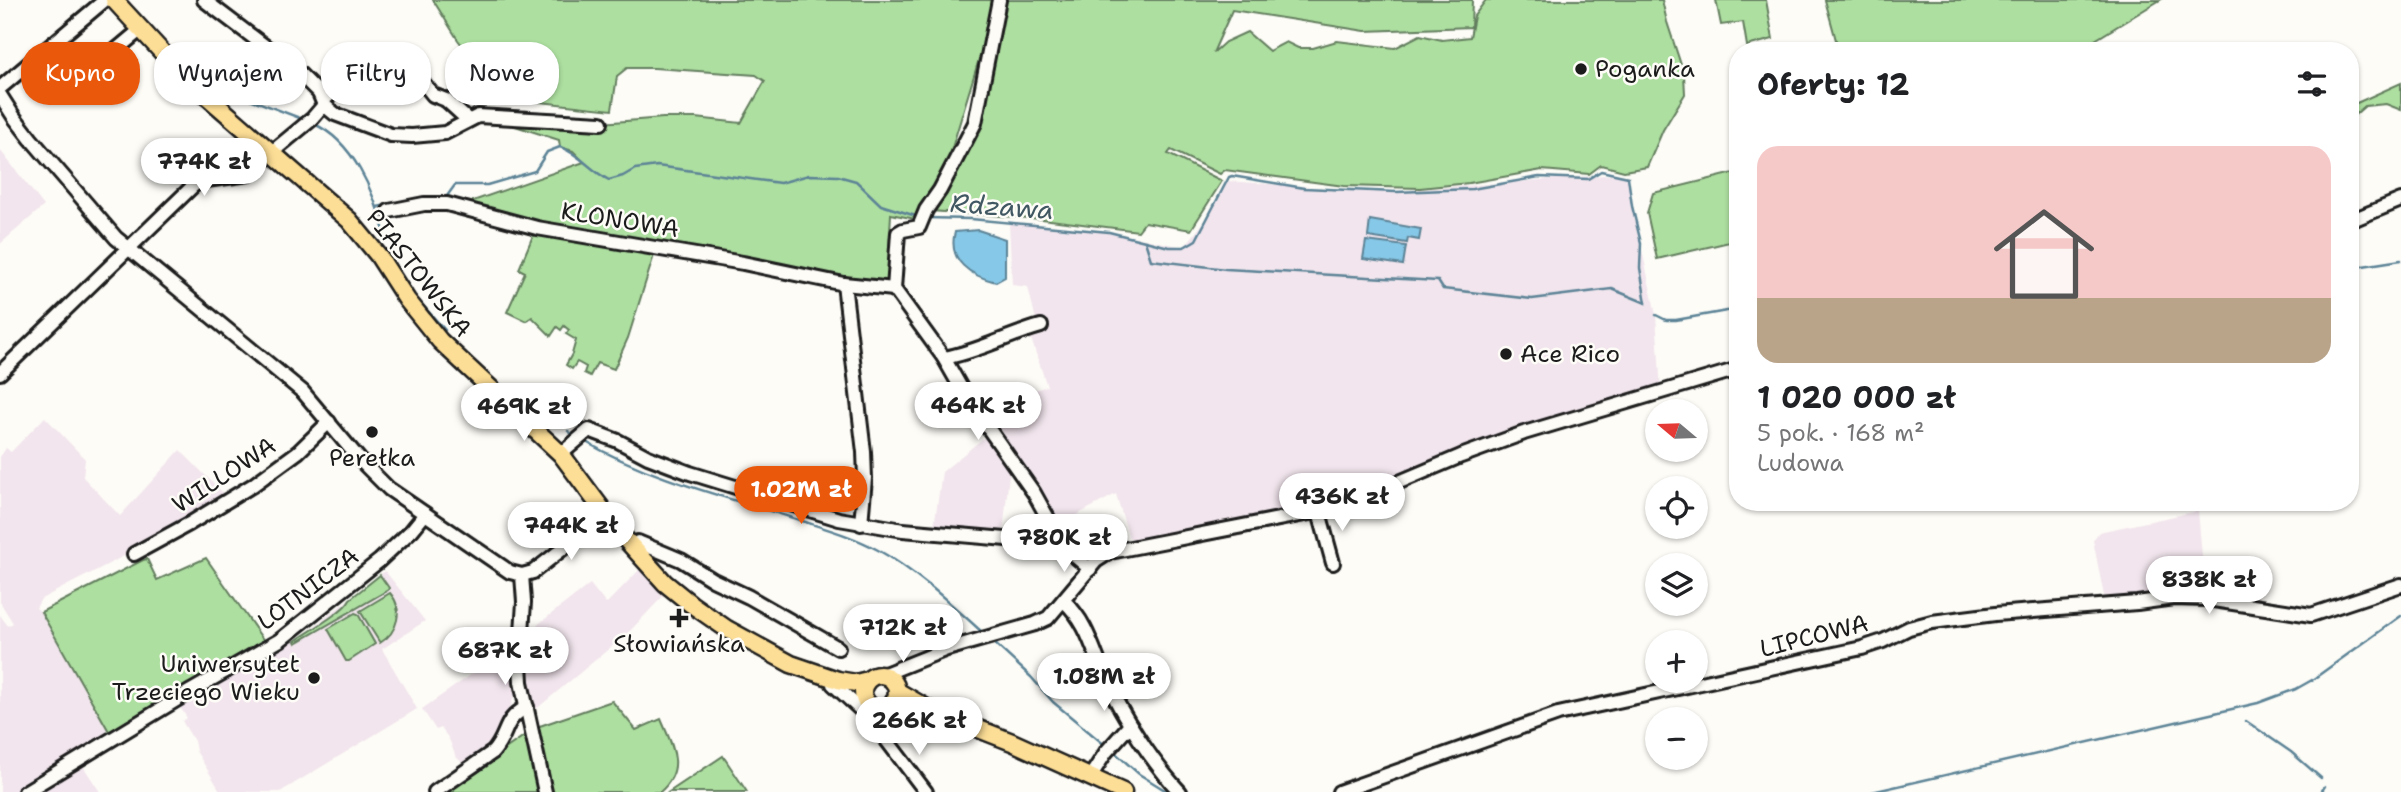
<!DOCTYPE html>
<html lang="pl">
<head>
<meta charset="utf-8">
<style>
	body { margin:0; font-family:"Shantell Sans",sans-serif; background:#f2f2f2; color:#202124; height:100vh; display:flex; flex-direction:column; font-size:26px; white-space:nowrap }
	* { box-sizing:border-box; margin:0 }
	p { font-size:23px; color:#757577 }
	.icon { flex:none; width:38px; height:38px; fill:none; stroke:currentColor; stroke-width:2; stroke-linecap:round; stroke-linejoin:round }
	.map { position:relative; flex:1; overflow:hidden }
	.details { position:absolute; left:1729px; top:42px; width:630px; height:469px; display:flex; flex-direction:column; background:#fff; border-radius:28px; box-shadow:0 2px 5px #0004 }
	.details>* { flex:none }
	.hud { position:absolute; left:21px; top:42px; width:665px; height:63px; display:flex; gap:14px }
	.needle { width:46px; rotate:289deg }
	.controls { position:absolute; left:1645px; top:399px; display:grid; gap:14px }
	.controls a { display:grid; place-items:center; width:63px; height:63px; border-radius:50%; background:#fff; box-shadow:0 2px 5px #0004; font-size:35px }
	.price { position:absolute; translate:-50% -60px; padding:0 16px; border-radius:24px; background:#fff; color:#222; font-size:23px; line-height:46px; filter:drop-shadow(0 2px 4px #0008) }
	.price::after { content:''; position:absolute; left:50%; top:42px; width:21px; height:16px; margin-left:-10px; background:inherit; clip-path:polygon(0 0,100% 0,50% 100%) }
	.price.current { background:#ea580c; color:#fff }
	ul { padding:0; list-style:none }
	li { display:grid; align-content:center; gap:14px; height:371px; padding:0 28px }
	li+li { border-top:2px solid #e0e0e0 }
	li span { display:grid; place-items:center; height:217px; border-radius:21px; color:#555 }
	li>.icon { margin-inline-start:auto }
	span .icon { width:126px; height:126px; fill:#fffc; stroke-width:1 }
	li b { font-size:30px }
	h2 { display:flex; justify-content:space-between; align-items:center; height:84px; padding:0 28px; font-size:30px }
	.pill { padding:0 24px; border-radius:28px; background:#fff; box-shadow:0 2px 5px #0004; font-size:24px; line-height:63px }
	.pill.current { background:#ea580c; color:#fff }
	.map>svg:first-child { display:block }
	.built { fill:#f2e5ed }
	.green { fill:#addfa0; stroke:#647e5e; stroke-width:2 }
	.water { fill:#86c8e7; stroke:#5c8396; stroke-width:2 }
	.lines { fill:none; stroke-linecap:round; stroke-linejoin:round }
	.stream { stroke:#5c8396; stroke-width:2.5 }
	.minor-casing { stroke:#1c1c1c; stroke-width:18 }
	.major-casing { stroke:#1c1c1c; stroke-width:21 }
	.minor { stroke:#fdfcf7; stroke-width:12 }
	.major { stroke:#fdde96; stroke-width:16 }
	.poi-dot { fill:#1c1c1c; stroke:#fdfcf7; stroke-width:2.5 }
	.labels { text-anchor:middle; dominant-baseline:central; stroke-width:5; stroke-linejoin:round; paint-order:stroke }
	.poi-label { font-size:24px; fill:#1c1c1c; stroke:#fdfcf7; text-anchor:start }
	.street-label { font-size:24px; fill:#1c1c1c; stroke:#fdfcf7 }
	.water-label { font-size:26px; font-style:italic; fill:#415863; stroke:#fdfcf7 }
</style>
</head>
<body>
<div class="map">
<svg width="2401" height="792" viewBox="0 0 2401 792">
	<rect width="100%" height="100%" fill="#fdfcf7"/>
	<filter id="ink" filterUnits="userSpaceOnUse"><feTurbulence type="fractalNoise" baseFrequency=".0143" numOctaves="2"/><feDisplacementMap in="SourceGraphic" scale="14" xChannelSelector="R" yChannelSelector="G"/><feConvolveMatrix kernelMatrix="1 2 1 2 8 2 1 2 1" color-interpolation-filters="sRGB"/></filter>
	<g filter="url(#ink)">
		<g class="built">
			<path d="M0,150L44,206L0,244Z"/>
			<path d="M1619,174L1626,175L1656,315L1661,391L1415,476L1358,507L1242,526L1157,542L1129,538L1116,494L1058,525L987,406L1047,386L1025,321L1036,320L1028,287L1012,285L1009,222L1109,232L1184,247L1209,216L1227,181L1382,192Z"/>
			<path d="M45,417L85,459L83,477L120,516L180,450L226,496L147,544L41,599L36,608L41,612L110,733L14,792H0V615L8,626L13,623L0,602V457L6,448L11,452Z"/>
			<path d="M986,436L1010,465L1003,533L934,527L942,472Z"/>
			<path d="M2198,511L2205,589L2117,599L2104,596L2093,540L2099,532Z"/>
			<path d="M642,567L667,592L628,633L535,710L527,671L532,629L590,584L606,604Z"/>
			<path d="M385,571L425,621L382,649L417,709L280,792H221L196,751L194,741L182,721L187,718L180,707L303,635Z"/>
			<path d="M517,645V688L499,740L467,767L456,757L449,739L441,728L436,730L422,709L511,647Z"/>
			<path d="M83,766L100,792H40Z"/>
		</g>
		<g class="green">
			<path d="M433,0H1472L1471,27L1365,31L1232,10L1213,53L1225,42L1247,32L1269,51L1286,42L1298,48H1313L1337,41L1395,48L1420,35L1442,40L1470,37L1474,16L1486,0H1662L1667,22L1684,74L1685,94L1663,130L1647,167L1624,171L1601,165L1589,174L1542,170L1469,183L1420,188L1344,186L1225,170L1220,174L1171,150L1168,154L1222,181L1191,230L1145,222L1138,231L1042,219L931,211L971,131L987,62L979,59L945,171L923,204L919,217L915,219L891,214L887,284L782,271L472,209L473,201L584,162L573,151L560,147L559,140L487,117L601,123L663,118H696L741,123L765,81L756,75L654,68H627L617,76L612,110L504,98L458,40Z"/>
			<path d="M1716,0H1766L1773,39L1747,46L1743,22L1721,25Z"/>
			<path d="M1825,0H2160L2077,51H1839Z"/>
			<path d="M2401,83V110L2386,104L2365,106L2350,119V106Z"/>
			<path d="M1738,172V240L1657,259L1647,213L1653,193Z"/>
			<path d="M534,233L655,252L628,338L614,369L597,363L590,376L584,373L586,367L577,362L572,369L566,365L572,354L576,340L566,334L569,330L564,326L561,330L557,327L551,336L532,317L526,321L507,312L525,272L519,269Z"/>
			<path d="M206,558L264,641L110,733L41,612L143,560L147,559L157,580Z"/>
			<path d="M380,575L389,588L388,590L296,643L295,641C308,632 345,611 350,599Z"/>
			<path d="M390,593C404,609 398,632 380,643L360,611Z"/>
			<path d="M355,613L358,614L375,644L349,661H346L328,629Z"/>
			<path d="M612,701L636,730L661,719C672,746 687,768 660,792H550L534,728Z"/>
			<path d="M524,736L526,737L542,792H448L451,786Z"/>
			<path d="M723,756L747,792H669Z"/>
		</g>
		<g class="water">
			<path d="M1370,220L1421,229L1419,240L1408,238L1407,243L1368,237Z"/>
			<path d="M978,230L1005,239V277L996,282C971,276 947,261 955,232Z"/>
			<path d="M1366,241L1406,246L1403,265L1363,259Z"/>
		</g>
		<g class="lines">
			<g class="stream">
				<path d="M229,91L305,120"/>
				<path d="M314,124C353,141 374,192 384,231"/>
				<path d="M440,198L447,196L455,185H487L535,171L547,152L560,147C580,154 591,171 609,180L623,176L635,169L657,166L780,183L809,175L838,176L856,181L881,205L919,217"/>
				<path d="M377,207L419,199"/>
				<path d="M926,218L971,219L1109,232L1169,247H1184L1196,240L1229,177L1232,176L1304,188L1396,192L1472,189L1539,177L1588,179L1601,171L1628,177L1632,206L1641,243L1640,268L1646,303"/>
				<path d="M1145,241L1151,260L1226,269L1438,281L1443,289L1532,299L1612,289L1646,303"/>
				<path d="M2350,268L2401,260"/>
				<path d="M400,272L412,293L445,330"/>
				<path d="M1656,315L1666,320H1676L1738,309"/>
				<path d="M568,431L575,436"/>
				<path d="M584,441C650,479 726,497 799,520C826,529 853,536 878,550C916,571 951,604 983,633"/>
				<path d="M993,642L1031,677L1053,702L1106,746"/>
				<path d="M2246,721L2291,752L2321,778"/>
				<path d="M1112,750L1139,774L1168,792"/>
				<path d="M1872,792L2258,703L2296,689L2312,680L2401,616"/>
				<path d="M2321,792L2325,786"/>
			</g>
			<defs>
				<g id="minor">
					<path d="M204,0L295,69L319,93L324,105L335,114L391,135L412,136L445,133L478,116L601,123"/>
					<path d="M999,0L975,123L940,190L926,210L919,227L903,230L898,233L894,289L944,358L965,395L1034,493L1064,547L1090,569"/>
					<path d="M97,66L140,30"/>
					<path d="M0,88L105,0"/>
					<path d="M0,95L14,117L31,139L116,238L303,392L360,460L389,489L510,572L522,575L533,572L606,515"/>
					<path d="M389,211L424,204H447L537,228L743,263L844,284L894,289"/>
					<path d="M2350,221L2401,200"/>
					<path d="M844,284L864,452L865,478L861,524"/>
					<path d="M944,358C978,352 1008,335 1041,326"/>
					<path d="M0,373L193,186L199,181L249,174L272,152L312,119L324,105L325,99L354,74L360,72H367L395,82H417L425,85L433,95L446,100L468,120"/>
					<path d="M561,454L589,430L618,441L648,457L690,473L839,519L903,530L1040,542L1064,547"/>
					<path d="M1319,512L1333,563"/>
					<path d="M631,546L638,542L681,560L713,580L749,597L838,648"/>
					<path d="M134,554L189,524L253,485L298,452L329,422"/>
					<path d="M522,575L524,602L520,663L521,682L545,792"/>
					<path d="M1064,601C1088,623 1093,651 1106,680C1123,717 1152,762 1180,792"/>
					<path d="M882,675L947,649L1035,624L1048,618L1096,561L1110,552L1340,507L1461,456L1524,433L1738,369"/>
					<path d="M833,684L875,723"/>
					<path d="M872,707L879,730L926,792"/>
					<path d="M884,709L883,723L885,734"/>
					<path d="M1090,777L1106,752L1130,725"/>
					<path d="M25,792L191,691L280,640L379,561L412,530L425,514"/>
					<path d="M435,792L493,752C509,734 502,720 527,707"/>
					<path d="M1339,792L1558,714L1862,648L1883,641L1909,628L1932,622L1995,614L2137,603L2174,598L2207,599L2311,615L2401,585"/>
				</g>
				<g id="major">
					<path d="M114,0L186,78L349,220L378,255L407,300L440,341L561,454L619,532L665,583L691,604L727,629L791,664L838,680L856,683L868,680"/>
					<circle cx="880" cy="692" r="17"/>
					<path d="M897,691L930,710L1012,742L1123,792"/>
				</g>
			</defs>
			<use href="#minor" class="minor-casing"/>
			<use href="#major" class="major-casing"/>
			<use href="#minor" class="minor"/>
			<use href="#major" class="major"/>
		</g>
	</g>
	<g class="poi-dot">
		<circle cx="1581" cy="69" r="7"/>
		<circle cx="1506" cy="354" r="7"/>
		<circle cx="372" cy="432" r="7"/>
		<path d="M675.5 607.5h7v7h7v7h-7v7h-7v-7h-7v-7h7z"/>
		<circle cx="314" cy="678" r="7"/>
	</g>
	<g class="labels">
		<g class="poi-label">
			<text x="1595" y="69">Poganka</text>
			<text x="1520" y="354">Ace Rico</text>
			<text x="372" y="458" text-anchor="middle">Perełka</text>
			<text x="679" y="644" text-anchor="middle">Słowiańska</text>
			<text x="300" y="664" text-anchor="end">Uniwersytet<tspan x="300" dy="28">Trzeciego Wieku</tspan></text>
		</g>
		<g class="street-label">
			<text transform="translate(620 220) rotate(9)">KLONOWA</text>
			<text transform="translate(419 273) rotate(52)">PIASTOWSKA</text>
			<text transform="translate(224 475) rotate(-33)">WILLOWA</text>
			<text transform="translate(308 589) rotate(-37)">LOTNICZA</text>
			<text transform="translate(1814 636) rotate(-14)">LIPCOWA</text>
		</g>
		<g class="water-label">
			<text transform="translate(1002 206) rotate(4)">Rdzawa</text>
		</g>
	</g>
</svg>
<div class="controls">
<a><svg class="needle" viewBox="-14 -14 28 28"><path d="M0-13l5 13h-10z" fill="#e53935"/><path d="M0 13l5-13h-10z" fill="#757577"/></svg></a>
<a><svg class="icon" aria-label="locate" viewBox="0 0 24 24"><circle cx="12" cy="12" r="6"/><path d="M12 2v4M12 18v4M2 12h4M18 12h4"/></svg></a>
<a><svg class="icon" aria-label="layers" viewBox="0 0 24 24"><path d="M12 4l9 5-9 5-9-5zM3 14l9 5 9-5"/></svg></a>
<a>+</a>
<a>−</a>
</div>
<b class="price" style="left:204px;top:198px">774K zł</b>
<b class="price" style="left:978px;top:442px">464K zł</b>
<b class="price" style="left:524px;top:443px">469K zł</b>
<b class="price current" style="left:801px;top:526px">1.02M zł</b>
<b class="price" style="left:1342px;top:533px">436K zł</b>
<b class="price" style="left:571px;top:562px">744K zł</b>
<b class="price" style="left:1064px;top:574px">780K zł</b>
<b class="price" style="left:2209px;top:616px">838K zł</b>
<b class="price" style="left:903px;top:664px">712K zł</b>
<b class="price" style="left:505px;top:687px">687K zł</b>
<b class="price" style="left:1104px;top:713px">1.08M zł</b>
<b class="price" style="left:919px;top:757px">266K zł</b>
<div class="hud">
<a class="pill current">Kupno</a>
<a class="pill">Wynajem</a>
<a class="pill">Filtry</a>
<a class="pill">Nowe</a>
</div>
<section class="details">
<h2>Oferty: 12<svg class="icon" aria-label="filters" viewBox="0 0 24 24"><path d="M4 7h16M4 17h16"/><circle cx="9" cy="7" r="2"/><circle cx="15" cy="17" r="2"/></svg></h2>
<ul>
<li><span style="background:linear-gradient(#f6c9c9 70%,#b9a48a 0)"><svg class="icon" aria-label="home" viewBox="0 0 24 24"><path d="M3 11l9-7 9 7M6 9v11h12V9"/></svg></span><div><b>1 020 000 zł</b><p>5 pok. · 168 m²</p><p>Ludowa</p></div></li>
</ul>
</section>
</div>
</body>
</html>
